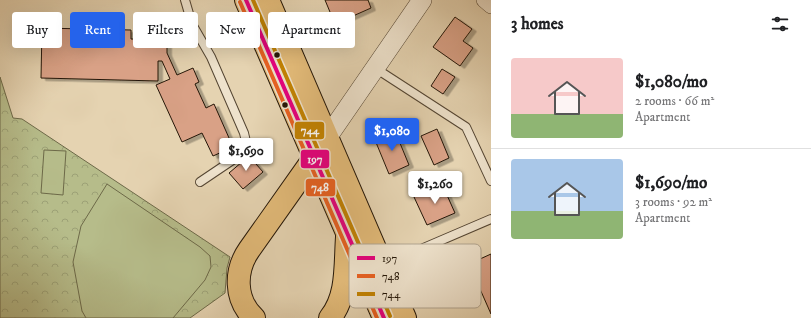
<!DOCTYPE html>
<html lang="en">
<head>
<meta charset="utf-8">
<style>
	body { margin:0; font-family:"IM FELL DW Pica",serif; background:#f6f6f6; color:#202124; height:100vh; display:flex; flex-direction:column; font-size:15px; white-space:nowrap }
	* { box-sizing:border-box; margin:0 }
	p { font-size:13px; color:#757577 }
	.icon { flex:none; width:22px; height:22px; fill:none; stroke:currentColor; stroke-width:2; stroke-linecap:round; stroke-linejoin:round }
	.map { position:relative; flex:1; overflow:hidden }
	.side { display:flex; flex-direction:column; background:#fff; width:320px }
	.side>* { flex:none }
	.guide { position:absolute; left:12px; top:12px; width:380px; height:36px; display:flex; gap:8px }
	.price { position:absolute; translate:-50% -34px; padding:0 9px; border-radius:4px; background:#fff; color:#222; font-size:13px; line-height:26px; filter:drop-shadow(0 1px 2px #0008) }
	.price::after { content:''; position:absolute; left:50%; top:24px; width:12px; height:9px; margin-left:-6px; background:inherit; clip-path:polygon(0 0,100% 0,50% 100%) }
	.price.active { background:#2563eb; color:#fff }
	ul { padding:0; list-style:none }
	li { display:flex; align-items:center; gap:12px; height:100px; padding:0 20px }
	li+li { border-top:1px solid #e0e0e0 }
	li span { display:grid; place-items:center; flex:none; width:112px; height:80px; border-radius:4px; color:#555 }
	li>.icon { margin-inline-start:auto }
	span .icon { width:48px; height:48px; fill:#fffc; stroke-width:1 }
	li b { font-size:17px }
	h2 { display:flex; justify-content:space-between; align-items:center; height:48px; padding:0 20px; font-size:17px }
	.pill { padding:0 14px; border-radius:4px; background:#fff; box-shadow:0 4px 16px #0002; font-size:14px; line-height:36px }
	.pill.active { background:#2563eb; color:#fff }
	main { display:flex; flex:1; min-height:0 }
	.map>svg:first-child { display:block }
	.forest { fill:url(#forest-crowns); stroke:#6d6948 }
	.garden { fill:#b6bc8a; stroke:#6d6948 }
	.building { fill:#d9a186; stroke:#241607; filter:url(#shadow) }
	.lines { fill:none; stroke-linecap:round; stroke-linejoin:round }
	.service-casing { stroke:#544532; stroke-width:10 }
	.minor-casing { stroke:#544532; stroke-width:16 }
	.tertiary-casing { stroke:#544532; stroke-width:20 }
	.primary-casing { stroke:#241607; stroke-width:24 }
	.service { stroke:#eee2cc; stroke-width:8 }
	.minor { stroke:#eee2cc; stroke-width:15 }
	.tertiary { stroke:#eee2cc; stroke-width:19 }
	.primary { stroke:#e2ba78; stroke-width:22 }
	.bus-1-casing { stroke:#eee2cc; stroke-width:7 }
	.bus-2-casing { stroke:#eee2cc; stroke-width:7 }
	.bus-3-casing { stroke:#eee2cc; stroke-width:7 }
	.bus-1 { stroke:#e5007d; stroke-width:4 }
	.bus-2 { stroke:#e86121; stroke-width:4 }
	.bus-3 { stroke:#c28202; stroke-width:4 }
	.bus-dot { fill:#241607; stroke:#eee2cc; stroke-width:1.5 }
	.key { fill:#eee2cc; stroke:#b1a591; stroke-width:1 }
	.key-label { font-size:11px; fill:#241607 }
	.line-badge { stroke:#eee2cc; stroke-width:1.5 }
	.badge-label { font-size:11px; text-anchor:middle; font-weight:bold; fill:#fff }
</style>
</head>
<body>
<main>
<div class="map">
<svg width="491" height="318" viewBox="0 0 491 318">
	<defs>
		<pattern id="forest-crowns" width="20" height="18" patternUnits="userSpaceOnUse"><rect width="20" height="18" fill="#b6bc8a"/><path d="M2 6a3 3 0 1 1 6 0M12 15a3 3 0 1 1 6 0" fill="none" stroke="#9ca176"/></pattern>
		<filter id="shadow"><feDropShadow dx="4.5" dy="2.5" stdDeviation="0" flood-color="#0004"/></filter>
	</defs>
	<rect width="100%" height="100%" fill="#e5d3b1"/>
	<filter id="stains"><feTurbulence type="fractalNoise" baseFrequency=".005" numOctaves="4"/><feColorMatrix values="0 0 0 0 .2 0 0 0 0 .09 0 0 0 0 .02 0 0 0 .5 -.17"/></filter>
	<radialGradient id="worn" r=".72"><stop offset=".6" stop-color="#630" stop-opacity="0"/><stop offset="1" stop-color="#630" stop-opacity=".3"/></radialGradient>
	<path class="forest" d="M0,77L13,118L22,119L230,257L227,268L225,293L190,318H0Z"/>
	<g class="garden">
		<path d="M44,150L66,151L63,195L41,193Z"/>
		<path d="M107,184L200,247L210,256L211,267L205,280L173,318H86L82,311L73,262L81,226Z"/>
	</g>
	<g class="building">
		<path d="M325,0H368L371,8L335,24Z"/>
		<path d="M455,17L472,29L463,41L473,48L460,66L433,47Z"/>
		<path d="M42,28L131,30V39L167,40V53L177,75L193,68L199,82L195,84L206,108L214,104L233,147L213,156L202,133L182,142L156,85L170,79L162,61H158V81L41,78Z"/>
		<path d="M442,69L455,77L443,94L431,86Z"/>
		<path d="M437,129L449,158L434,165L421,136Z"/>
		<path d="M395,131L409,165L389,174L375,140Z"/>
		<path d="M249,156L263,172L243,189L229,173Z"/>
		<path d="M442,184L455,213L427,225L414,197Z"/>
		<path d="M491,254V314L469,264Z"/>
	</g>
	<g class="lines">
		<defs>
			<g id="service">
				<path d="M185,0L192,24L211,57L244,133L247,146L243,153L200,182"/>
				<path d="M375,68L466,127L491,181"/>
				<path d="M378,250L414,252L389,278"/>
				<path d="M414,252L491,219"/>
			</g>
			<path id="minor" d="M484,0L491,6"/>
			<path id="tertiary" d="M320,148L422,0"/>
			<g id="primary">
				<path d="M246,0L384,318"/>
				<path d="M268,0L405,318"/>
				<path d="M254,318C234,299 235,270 249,250L314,158"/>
				<path d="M330,318C348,296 345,265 347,237"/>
			</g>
		</defs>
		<use href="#service" class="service-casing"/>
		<use href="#minor" class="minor-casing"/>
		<use href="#tertiary" class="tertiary-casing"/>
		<use href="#primary" class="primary-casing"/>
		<use href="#service" class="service"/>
		<use href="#minor" class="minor"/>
		<use href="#tertiary" class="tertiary"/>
		<use href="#primary" class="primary"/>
		<defs>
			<path id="bus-1" d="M246,0L384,318"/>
			<path id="bus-2" d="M240,2L377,318"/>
			<path id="bus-3" d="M253,0L390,316"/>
		</defs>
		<use href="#bus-1" class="bus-1-casing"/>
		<use href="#bus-2" class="bus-2-casing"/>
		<use href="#bus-3" class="bus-3-casing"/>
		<use href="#bus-1" class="bus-1"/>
		<use href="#bus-2" class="bus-2"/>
		<use href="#bus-3" class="bus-3"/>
	</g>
	<g class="bus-dot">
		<circle cx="277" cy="55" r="3.5"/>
		<circle cx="285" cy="105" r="3.5"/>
	</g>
	<rect x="349" y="244" width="132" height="64" rx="6" class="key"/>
	<rect x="357" y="256" width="18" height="4" fill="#e5007d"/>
	<rect x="357" y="274" width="18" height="4" fill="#e86121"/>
	<rect x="357" y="292" width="18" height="4" fill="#c28202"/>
	<g class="key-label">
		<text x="382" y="262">197</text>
		<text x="382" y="280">748</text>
		<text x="382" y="298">744</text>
	</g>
	<g class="line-badge">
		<rect x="294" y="121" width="31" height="19" rx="4" fill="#c28202"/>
		<rect x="300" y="149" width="30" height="20" rx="4" fill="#e5007d"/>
		<rect x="305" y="178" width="31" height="19" rx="4" fill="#e86121"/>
	</g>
	<g class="badge-label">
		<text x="310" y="134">744</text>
		<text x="315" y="163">197</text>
		<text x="320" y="191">748</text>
	</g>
	<rect width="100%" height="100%" filter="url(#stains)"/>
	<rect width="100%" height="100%" fill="url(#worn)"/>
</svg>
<b class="price active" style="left:392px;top:152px">$1,080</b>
<b class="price" style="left:246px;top:172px">$1,690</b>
<b class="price" style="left:435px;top:205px">$1,260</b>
<div class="guide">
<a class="pill">Buy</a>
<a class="pill active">Rent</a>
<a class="pill">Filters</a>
<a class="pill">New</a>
<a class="pill">Apartment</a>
</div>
</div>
<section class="side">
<h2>3 homes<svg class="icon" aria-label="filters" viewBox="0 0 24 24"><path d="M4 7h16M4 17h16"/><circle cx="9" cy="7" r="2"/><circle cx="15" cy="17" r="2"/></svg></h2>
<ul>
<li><span style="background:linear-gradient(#f6c9c9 70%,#8fb573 0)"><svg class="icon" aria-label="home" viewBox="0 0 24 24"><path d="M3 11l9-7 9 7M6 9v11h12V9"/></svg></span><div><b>$1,080/mo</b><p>2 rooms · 66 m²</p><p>Apartment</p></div></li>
<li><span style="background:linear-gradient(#a9c7e8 65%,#8fb573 0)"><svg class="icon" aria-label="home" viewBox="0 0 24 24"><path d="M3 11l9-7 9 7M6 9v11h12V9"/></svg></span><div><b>$1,690/mo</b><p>3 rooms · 92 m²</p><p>Apartment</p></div></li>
</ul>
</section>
</main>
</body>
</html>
